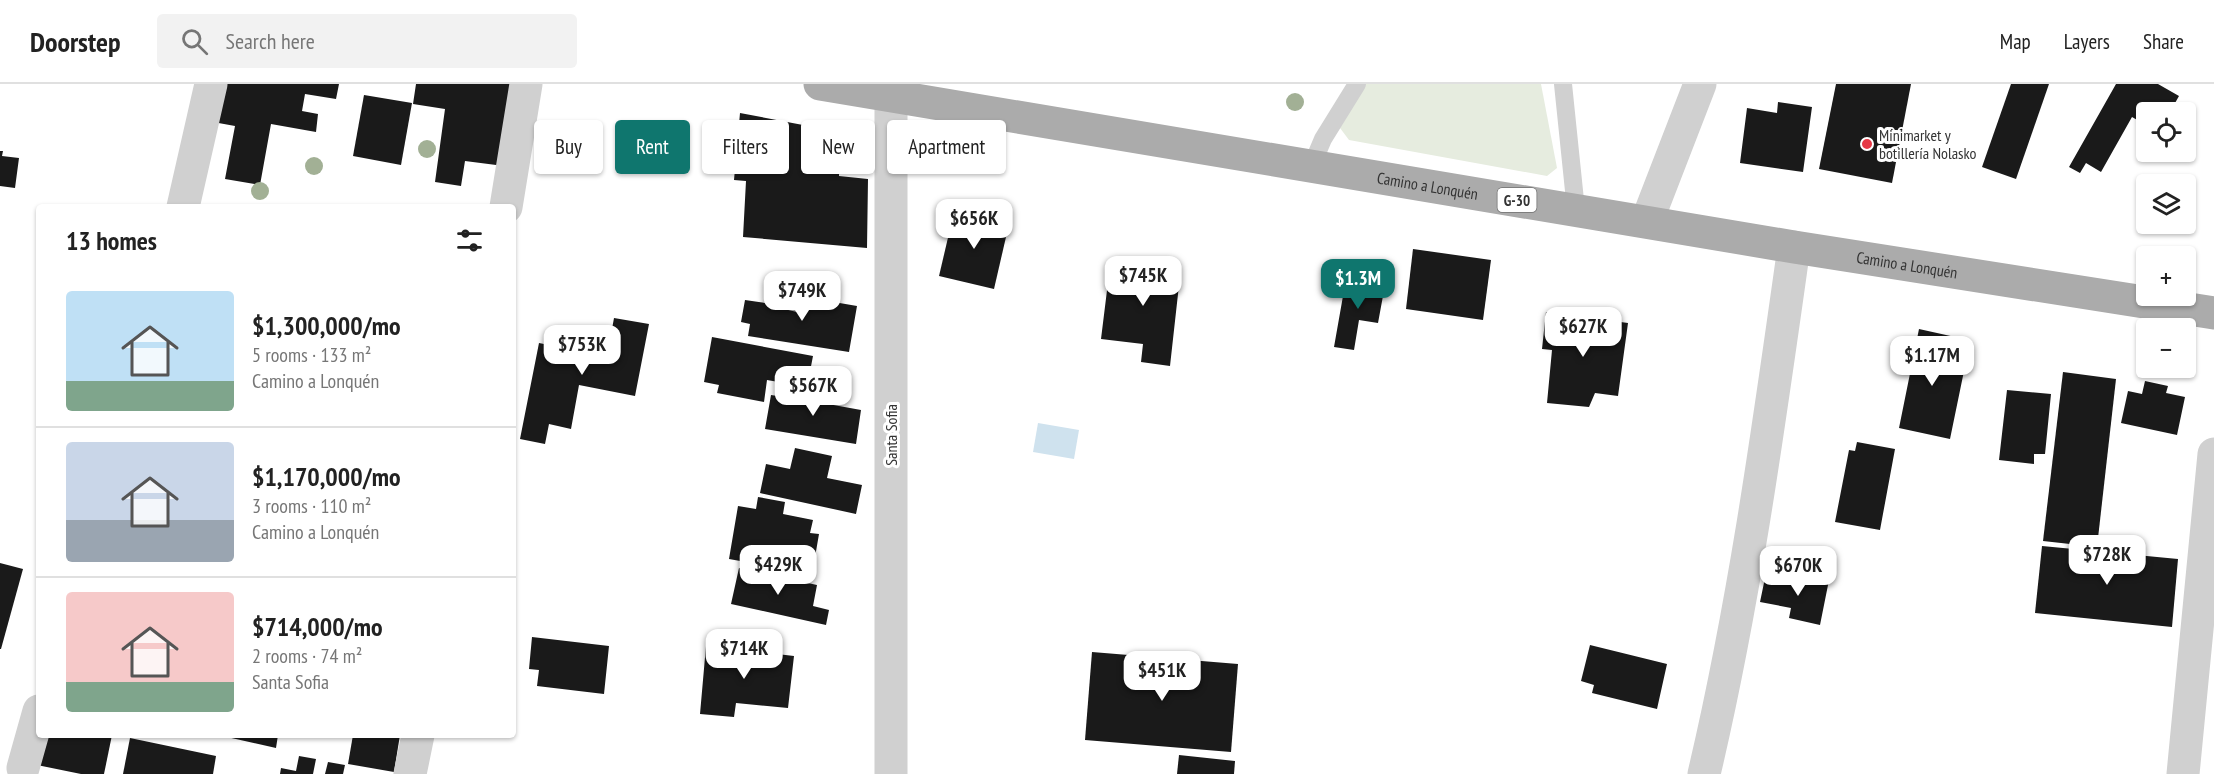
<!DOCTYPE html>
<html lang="en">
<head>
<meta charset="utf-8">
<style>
	body { margin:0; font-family:"PT Sans Narrow",sans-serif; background:#f2f2f2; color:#222; height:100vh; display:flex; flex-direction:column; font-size:22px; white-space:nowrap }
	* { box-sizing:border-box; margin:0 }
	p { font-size:20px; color:#767676 }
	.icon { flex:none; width:33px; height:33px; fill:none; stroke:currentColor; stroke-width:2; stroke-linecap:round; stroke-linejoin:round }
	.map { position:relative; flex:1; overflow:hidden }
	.panel { position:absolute; left:36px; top:120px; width:480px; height:534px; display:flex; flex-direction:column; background:#fff; border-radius:6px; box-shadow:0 2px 4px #0004 }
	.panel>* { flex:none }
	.guide { position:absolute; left:534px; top:36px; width:570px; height:54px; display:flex; gap:12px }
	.buttons { position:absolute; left:2136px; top:18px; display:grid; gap:12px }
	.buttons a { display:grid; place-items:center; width:60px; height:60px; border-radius:6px; background:#fff; box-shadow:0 2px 4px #0004; font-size:30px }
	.price { position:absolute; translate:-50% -51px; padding:0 14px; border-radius:12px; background:#fff; color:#222; font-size:20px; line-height:39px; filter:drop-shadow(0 2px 3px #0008) }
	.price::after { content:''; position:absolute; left:50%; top:36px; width:18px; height:14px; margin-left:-9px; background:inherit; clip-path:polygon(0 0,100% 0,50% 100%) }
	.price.selected { background:#0f766e; color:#fff }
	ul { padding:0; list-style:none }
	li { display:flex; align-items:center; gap:18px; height:150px; padding:0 30px }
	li+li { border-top:2px solid #e0e0e0 }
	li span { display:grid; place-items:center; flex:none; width:168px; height:120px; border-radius:6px; color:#555 }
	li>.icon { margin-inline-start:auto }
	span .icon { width:72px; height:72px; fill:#fffc; stroke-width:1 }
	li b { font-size:26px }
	h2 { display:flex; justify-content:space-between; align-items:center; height:72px; padding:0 30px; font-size:26px }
	.tag { padding:0 21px; border-radius:6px; background:#fff; box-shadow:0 2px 4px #0004; font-size:21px; line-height:54px }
	.tag.selected { background:#0f766e; color:#fff }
	header { display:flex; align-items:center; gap:36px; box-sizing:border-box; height:84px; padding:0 30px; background:#fff; border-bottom:2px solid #e0e0e0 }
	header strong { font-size:28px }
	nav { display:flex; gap:33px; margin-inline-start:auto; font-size:21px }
	.search { width:420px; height:54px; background:#f2f2f2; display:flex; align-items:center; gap:15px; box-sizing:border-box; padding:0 21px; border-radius:6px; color:#767676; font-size:22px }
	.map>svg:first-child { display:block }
	.green { fill:#e6ecdf }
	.water { fill:#cfe2ee }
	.building { fill:#1a1a1a }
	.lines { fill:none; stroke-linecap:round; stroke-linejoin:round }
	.lane { stroke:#d0d0d0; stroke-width:18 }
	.street { stroke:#d0d0d0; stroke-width:33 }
	.primary { stroke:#ababab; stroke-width:33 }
	.tree { fill:#a2b095 }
	.poi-dot { fill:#e63946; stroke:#fff; stroke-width:2 }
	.labels { text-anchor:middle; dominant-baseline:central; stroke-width:6; stroke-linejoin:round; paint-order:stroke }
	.shield { fill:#fff; stroke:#707070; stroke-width:1.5 }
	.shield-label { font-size:15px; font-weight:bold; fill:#333 }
	.poi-label { font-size:16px; fill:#333; stroke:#fff; text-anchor:start }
	.street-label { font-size:16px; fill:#333; stroke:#fff }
</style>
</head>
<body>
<header>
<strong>Doorstep</strong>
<div class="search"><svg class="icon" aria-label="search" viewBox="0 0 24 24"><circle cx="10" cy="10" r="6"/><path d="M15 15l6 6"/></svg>Search here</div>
<nav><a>Map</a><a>Layers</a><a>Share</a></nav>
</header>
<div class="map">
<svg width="2214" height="690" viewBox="0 0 2214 690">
	<rect width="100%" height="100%" fill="#fff"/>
	<path class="green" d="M1366,0H1541L1557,84L1547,92L1349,56L1340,44Z"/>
	<path class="water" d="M1038,339L1079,346L1074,375L1033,368Z"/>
	<g class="building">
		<path d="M220,0H339L336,15L305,10L302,27L318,30L316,48L271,40L260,101L225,95L235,42L213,38Z"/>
		<path d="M416,0H515L504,82L465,77L461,102L435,98L445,25L413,20Z"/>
		<path d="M1836,0H1911L1892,99L1819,85Z"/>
		<path d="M2011,0H2049L2016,95L1982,83Z"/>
		<path d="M2116,0H2158L2179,12L2170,28H2146V41L2132,33L2101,88L2086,79L2080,89L2069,83Z"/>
		<path d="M364,11L412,19L401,81L353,72Z"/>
		<path d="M1778,18L1812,23L1803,88L1740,79L1747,24L1777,29Z"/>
		<path d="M740,29L840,48L839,92L868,95L867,164L743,153L746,97L734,96Z"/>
		<path d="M0,67H3L2,72L19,74L15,104L0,102Z"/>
		<path d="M954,128L1009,140L994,205L939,192Z"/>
		<path d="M1413,165L1491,176L1483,236L1406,225Z"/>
		<path d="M1111,174L1181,183L1170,282L1141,278L1143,260L1101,255Z"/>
		<path d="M1346,195L1385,201L1378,239L1359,236L1354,266L1334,263Z"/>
		<path d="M799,212L857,222L849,268L748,252L750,240L741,238L745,216L765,219L766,213L785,216L784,225L797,228Z"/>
		<path d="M1546,228L1628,239L1618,312L1595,309L1589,323L1547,319L1552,266L1542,265Z"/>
		<path d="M614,234L649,240L635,312L579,301L571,345L549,340L545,360L520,355L539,259L589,269L592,252L610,256Z"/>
		<path d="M1919,245L1955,253L1949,284L1964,287L1950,355L1899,344Z"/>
		<path d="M712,253L813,272L807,303L767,296L764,318L717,309L719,301L704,298Z"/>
		<path d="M2063,288L2116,295L2097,463L2043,457Z"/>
		<path d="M2145,297L2168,302L2166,309L2185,313L2177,351L2121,339L2128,307L2142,310Z"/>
		<path d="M791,306L829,312L828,320L861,326L856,360L765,345L771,311L790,314Z"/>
		<path d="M2007,306L2051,310L2045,370H2034V380L1999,376Z"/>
		<path d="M1857,358L1895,365L1880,446L1835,438L1849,366L1855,367Z"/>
		<path d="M795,364L832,372L827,394L862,401L856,430L760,409L766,380L790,385Z"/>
		<path d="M758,413L785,418L783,430L813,436L810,449L819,450L814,479L803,477L801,488L729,475L738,422L756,425Z"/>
		<path d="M2042,462L2178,475L2172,543L2035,529Z"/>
		<path d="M0,479L23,485L1,565H0Z"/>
		<path d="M739,484L817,501L813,522L829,526L826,541L731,520Z"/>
		<path d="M1794,489L1829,496L1820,541L1789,534L1791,524L1760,518L1765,494L1793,499Z"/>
		<path d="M532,553L609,562L604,610L537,602L539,586L529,585Z"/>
		<path d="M1590,561L1667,580L1657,625L1592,609L1594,601L1581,597Z"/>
		<path d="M706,562L794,572L788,624L736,619L734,633L700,630Z"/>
		<path d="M1092,568L1238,580L1231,668L1085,656Z"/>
		<path d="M43,651H112L104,690H81L37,681Z"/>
		<path d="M218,651H278L276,664Z"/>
		<path d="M353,651H400L394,688L348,680Z"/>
		<path d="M130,654L216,672L213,690H123Z"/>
		<path d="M1179,671L1235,677L1234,690H1177Z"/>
		<path d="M299,672L316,675L313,690H280L281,684L296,687Z"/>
		<path d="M328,678L345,681L343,690H325Z"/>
	</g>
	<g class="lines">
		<g class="lane">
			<path d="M1563,0L1576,126"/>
			<path d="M1312,81L1323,55L1357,0"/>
		</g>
		<g class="street">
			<path d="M891,11V690"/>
			<path d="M183,123L211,0"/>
			<path d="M506,123L526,0"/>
			<path d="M1647,137L1700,0"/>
			<path d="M23,684L39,627"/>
			<path d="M410,690L418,651"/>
			<path d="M1704,690C1745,516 1769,340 1794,163"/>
			<path d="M2183,690L2214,370"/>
		</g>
		<path class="primary" id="s1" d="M820,0L1794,163L2214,229"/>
	</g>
	<g class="tree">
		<circle cx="1295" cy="18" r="9"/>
		<circle cx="427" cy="65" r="9"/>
		<circle cx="314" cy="82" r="9"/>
		<circle cx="260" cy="107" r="9"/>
	</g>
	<circle class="poi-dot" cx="1867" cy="60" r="6"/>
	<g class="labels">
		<rect class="shield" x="1497.5" y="104" width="39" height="24" rx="4.5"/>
		<g class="shield-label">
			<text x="1517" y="116">G-30</text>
		</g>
		<g class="poi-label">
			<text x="1879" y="51">Minimarket y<tspan x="1879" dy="18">botillería Nolasko</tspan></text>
		</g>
		<g class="street-label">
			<text stroke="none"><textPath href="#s1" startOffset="616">Camino a Lonquén</textPath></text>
			<text stroke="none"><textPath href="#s1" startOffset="1102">Camino a Lonquén</textPath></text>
			<text transform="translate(891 351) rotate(-90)">Santa Sofia</text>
		</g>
	</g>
</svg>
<div class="buttons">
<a><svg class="icon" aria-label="locate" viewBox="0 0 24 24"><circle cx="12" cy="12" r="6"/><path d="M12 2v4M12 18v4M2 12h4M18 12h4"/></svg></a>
<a><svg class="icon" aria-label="layers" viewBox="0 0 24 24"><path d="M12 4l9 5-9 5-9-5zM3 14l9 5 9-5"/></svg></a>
<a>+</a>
<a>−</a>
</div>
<b class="price" style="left:974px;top:166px">$656K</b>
<b class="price" style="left:1143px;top:223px">$745K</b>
<b class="price selected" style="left:1358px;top:226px">$1.3M</b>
<b class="price" style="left:802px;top:238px">$749K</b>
<b class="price" style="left:1583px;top:274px">$627K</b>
<b class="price" style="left:582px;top:292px">$753K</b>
<b class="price" style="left:1932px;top:303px">$1.17M</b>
<b class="price" style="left:813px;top:333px">$567K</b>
<b class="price" style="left:2107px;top:502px">$728K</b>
<b class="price" style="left:778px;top:512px">$429K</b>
<b class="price" style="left:1798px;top:513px">$670K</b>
<b class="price" style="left:744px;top:596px">$714K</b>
<b class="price" style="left:1162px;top:618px">$451K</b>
<div class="guide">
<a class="tag">Buy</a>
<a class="tag selected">Rent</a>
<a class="tag">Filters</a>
<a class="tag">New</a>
<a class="tag">Apartment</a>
</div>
<section class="panel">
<h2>13 homes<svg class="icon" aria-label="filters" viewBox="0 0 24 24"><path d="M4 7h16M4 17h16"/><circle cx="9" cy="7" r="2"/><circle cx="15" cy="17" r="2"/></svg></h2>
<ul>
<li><span style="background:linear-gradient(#bfe0f5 75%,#7fa58c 0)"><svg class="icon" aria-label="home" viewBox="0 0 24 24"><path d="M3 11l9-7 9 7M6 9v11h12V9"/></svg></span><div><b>$1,300,000/mo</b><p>5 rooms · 133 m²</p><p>Camino a Lonquén</p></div></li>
<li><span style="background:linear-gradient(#c9d6e8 65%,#9aa5b1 0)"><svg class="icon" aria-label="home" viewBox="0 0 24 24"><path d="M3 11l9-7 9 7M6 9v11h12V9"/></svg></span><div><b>$1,170,000/mo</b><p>3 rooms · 110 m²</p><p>Camino a Lonquén</p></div></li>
<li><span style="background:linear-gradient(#f6c9c9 75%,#7fa58c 0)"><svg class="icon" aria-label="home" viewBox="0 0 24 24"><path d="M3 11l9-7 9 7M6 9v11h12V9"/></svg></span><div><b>$714,000/mo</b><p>2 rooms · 74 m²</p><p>Santa Sofia</p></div></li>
</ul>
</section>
</div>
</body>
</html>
